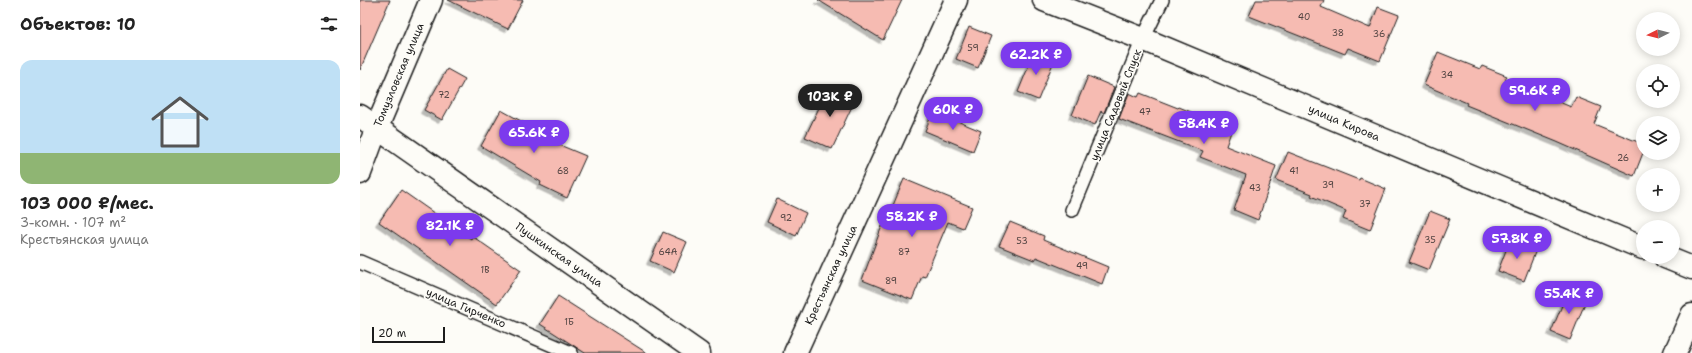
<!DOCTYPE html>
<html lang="ru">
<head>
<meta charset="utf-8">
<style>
	body { margin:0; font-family:"Shantell Sans",sans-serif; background:#f6f6f6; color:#222; height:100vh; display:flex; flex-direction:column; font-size:15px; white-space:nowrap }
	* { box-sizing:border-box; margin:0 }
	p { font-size:13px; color:#767676 }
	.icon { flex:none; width:22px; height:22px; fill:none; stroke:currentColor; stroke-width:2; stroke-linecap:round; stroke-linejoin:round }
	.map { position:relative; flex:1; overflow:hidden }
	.panel { display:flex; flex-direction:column; background:#fff; width:360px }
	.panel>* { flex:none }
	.needle { width:26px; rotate:264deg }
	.tools { position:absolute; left:1276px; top:12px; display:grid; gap:8px }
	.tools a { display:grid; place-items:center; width:44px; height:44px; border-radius:50%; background:#fff; box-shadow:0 2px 10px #0003; font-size:20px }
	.scale { position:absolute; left:12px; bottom:10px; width:73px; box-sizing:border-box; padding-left:4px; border:2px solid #1c1c1c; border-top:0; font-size:11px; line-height:14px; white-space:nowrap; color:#1c1c1c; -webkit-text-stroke:3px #fdfcf7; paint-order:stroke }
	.price { position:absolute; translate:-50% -34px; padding:0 9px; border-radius:14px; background:#7c3aed; color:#fff; font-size:13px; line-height:26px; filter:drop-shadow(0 1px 2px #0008) }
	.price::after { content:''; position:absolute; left:50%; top:24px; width:12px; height:9px; margin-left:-6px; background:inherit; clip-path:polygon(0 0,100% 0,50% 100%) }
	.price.selected { background:#222; color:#fff }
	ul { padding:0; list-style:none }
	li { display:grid; align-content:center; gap:8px; height:212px; padding:0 20px }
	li+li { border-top:1px solid #e0e0e0 }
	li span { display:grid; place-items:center; height:124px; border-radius:12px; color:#555 }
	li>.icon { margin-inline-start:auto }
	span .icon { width:72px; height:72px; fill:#fffc; stroke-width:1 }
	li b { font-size:17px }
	h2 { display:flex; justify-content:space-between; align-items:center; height:48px; padding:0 20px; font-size:17px }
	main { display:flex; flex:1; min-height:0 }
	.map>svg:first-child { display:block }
	.building { fill:#f6bbb2; stroke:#1c1c1c; filter:url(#shadow) }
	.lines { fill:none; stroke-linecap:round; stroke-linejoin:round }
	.service-casing { stroke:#1c1c1c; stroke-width:16 }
	.minor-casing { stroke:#1c1c1c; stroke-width:25 }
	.service { stroke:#fdfcf7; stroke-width:13 }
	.minor { stroke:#fdfcf7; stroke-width:22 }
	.labels { text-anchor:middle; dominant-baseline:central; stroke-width:3.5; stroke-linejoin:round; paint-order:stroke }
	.number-label { font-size:9px; fill:#524442 }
	.street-label { font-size:11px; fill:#1c1c1c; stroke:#fdfcf7 }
</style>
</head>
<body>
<main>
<section class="panel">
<h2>Объектов: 10<svg class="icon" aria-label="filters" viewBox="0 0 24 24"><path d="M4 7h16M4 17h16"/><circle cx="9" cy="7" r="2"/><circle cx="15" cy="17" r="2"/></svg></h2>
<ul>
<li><span style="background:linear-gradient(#bfe0f5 75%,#8fb573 0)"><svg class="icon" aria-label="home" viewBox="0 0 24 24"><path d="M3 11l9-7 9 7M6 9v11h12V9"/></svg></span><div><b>103 000 ₽/мес.</b><p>3-комн. · 107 m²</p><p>Крестьянская улица</p></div></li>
</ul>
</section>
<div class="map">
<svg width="1332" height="353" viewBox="0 0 1332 353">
	<defs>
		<filter id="shadow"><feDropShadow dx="-3.5" dy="3.5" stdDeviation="0" flood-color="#0004"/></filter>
	</defs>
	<rect width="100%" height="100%" fill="#fdfcf7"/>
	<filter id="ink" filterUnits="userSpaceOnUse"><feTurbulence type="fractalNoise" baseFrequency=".025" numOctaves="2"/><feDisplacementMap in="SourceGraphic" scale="8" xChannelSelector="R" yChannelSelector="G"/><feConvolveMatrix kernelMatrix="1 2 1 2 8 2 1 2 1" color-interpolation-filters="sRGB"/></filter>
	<g filter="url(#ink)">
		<g class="building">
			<path d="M0,0H30L0,70Z"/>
			<path d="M88,0H163L148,29Z"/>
			<path d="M458,0H542L523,40Z"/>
			<path d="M896,0H964L961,7L1010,28L1018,7L1039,15L1020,61L988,48L985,54L889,16Z"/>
			<path d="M609,27L631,36L618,68L596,59Z"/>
			<path d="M1078,52L1120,69L1122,66L1147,76L1145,79L1211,107L1216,97L1241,107L1234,124L1283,144V153L1274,176L1197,142L1106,105L1107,103L1064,85Z"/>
			<path d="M674,53L694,61L678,100L658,92Z"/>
			<path d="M87,69L105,79L82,120L64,110Z"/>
			<path d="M728,76L754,87L744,113L741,111L735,125L712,115Z"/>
			<path d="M469,87L495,100L472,149L445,137Z"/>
			<path d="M769,93L778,97L780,93L818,108L819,107L872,129L866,146L916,166L898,220L874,210L886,175L840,157L843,151L759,119Z"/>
			<path d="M141,110L181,132L178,136L226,156L207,198L180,185L181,182L121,146Z"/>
			<path d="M573,111L621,131L613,151L565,131Z"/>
			<path d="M928,152L999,180L1000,178L1026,189L1010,230L983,219L986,211L951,196L952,194L916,180Z"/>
			<path d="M544,179L612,207L603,228L588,222L565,277L562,276L552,300L502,280L522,226L524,227Z"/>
			<path d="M41,190L111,239L112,236L161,270L137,304L19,222Z"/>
			<path d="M417,199L446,213L436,236L407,222Z"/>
			<path d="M1070,211L1090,219L1069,270L1049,262Z"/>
			<path d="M650,222L684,236L683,240L748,267L742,284L676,257L674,260L639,246Z"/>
			<path d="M303,232L327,242L314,272L290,261Z"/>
			<path d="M1150,240L1176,250L1164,281L1138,271Z"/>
			<path d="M1208,291L1227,298L1210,340L1191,332Z"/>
			<path d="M198,296L287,353H225L180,324Z"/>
		</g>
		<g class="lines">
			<defs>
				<g id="service">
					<path d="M712,210L783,39L802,0"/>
					<path d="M0,262L211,353"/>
				</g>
				<g id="minor">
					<path d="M684,0L783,39L1283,248"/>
					<path d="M0,116L339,353"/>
					<path d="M0,173L17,127L71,0"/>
					<path d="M1305,257L1332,268"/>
					<path d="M435,353L596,0"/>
					<path d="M1315,353L1332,315"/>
				</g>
			</defs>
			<use href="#service" class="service-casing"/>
			<use href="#minor" class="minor-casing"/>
			<use href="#service" class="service"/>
			<use href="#minor" class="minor"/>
		</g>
	</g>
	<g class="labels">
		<g class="number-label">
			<text x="944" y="17">40</text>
			<text x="978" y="33">38</text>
			<text x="1019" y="34">36</text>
			<text x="613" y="48">59</text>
			<text x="1087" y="75">34</text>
			<text x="84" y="95">72</text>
			<text x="785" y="112">47</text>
			<text x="1263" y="158">26</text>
			<text x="203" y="171">68</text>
			<text x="934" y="171">41</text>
			<text x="968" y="185">39</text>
			<text x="895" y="188">43</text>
			<text x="1005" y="204">37</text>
			<text x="426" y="218">92</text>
			<text x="1070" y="240">35</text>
			<text x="662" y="241">53</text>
			<text x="308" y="252">64А</text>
			<text x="544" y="252">87</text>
			<text x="722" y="266">49</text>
			<text x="125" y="270">1В</text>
			<text x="531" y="281">89</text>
			<text x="209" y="322">1Б</text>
		</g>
		<g class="street-label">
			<text transform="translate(39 75) rotate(-67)">Томузловская улица</text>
			<text transform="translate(756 105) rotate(-68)">улица Садовый Спуск</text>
			<text transform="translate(984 123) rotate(23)">улица Кирова</text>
			<text transform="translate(199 255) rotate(35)">Пушкинская улица</text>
			<text transform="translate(471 275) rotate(-65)">Крестьянская улица</text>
			<text transform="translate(106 308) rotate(23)">улица Гирченко</text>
		</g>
	</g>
</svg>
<div class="tools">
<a><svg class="needle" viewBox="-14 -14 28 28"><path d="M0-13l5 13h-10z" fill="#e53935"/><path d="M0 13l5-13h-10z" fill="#767676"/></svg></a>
<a><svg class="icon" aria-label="locate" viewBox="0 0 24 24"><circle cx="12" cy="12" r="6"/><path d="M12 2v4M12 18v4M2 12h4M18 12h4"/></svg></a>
<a><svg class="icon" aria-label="layers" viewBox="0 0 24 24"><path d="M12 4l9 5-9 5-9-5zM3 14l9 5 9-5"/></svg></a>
<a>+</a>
<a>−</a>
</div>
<div class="scale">20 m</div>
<b class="price" style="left:676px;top:76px">62.2K ₽</b>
<b class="price" style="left:1175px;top:112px">59.6K ₽</b>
<b class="price selected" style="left:470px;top:118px">103K ₽</b>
<b class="price" style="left:593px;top:131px">60K ₽</b>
<b class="price" style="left:844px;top:145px">58.4K ₽</b>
<b class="price" style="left:174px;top:154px">65.6K ₽</b>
<b class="price" style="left:552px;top:238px">58.2K ₽</b>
<b class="price" style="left:90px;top:247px">82.1K ₽</b>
<b class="price" style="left:1157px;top:260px">57.8K ₽</b>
<b class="price" style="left:1209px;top:315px">55.4K ₽</b>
</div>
</main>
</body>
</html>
